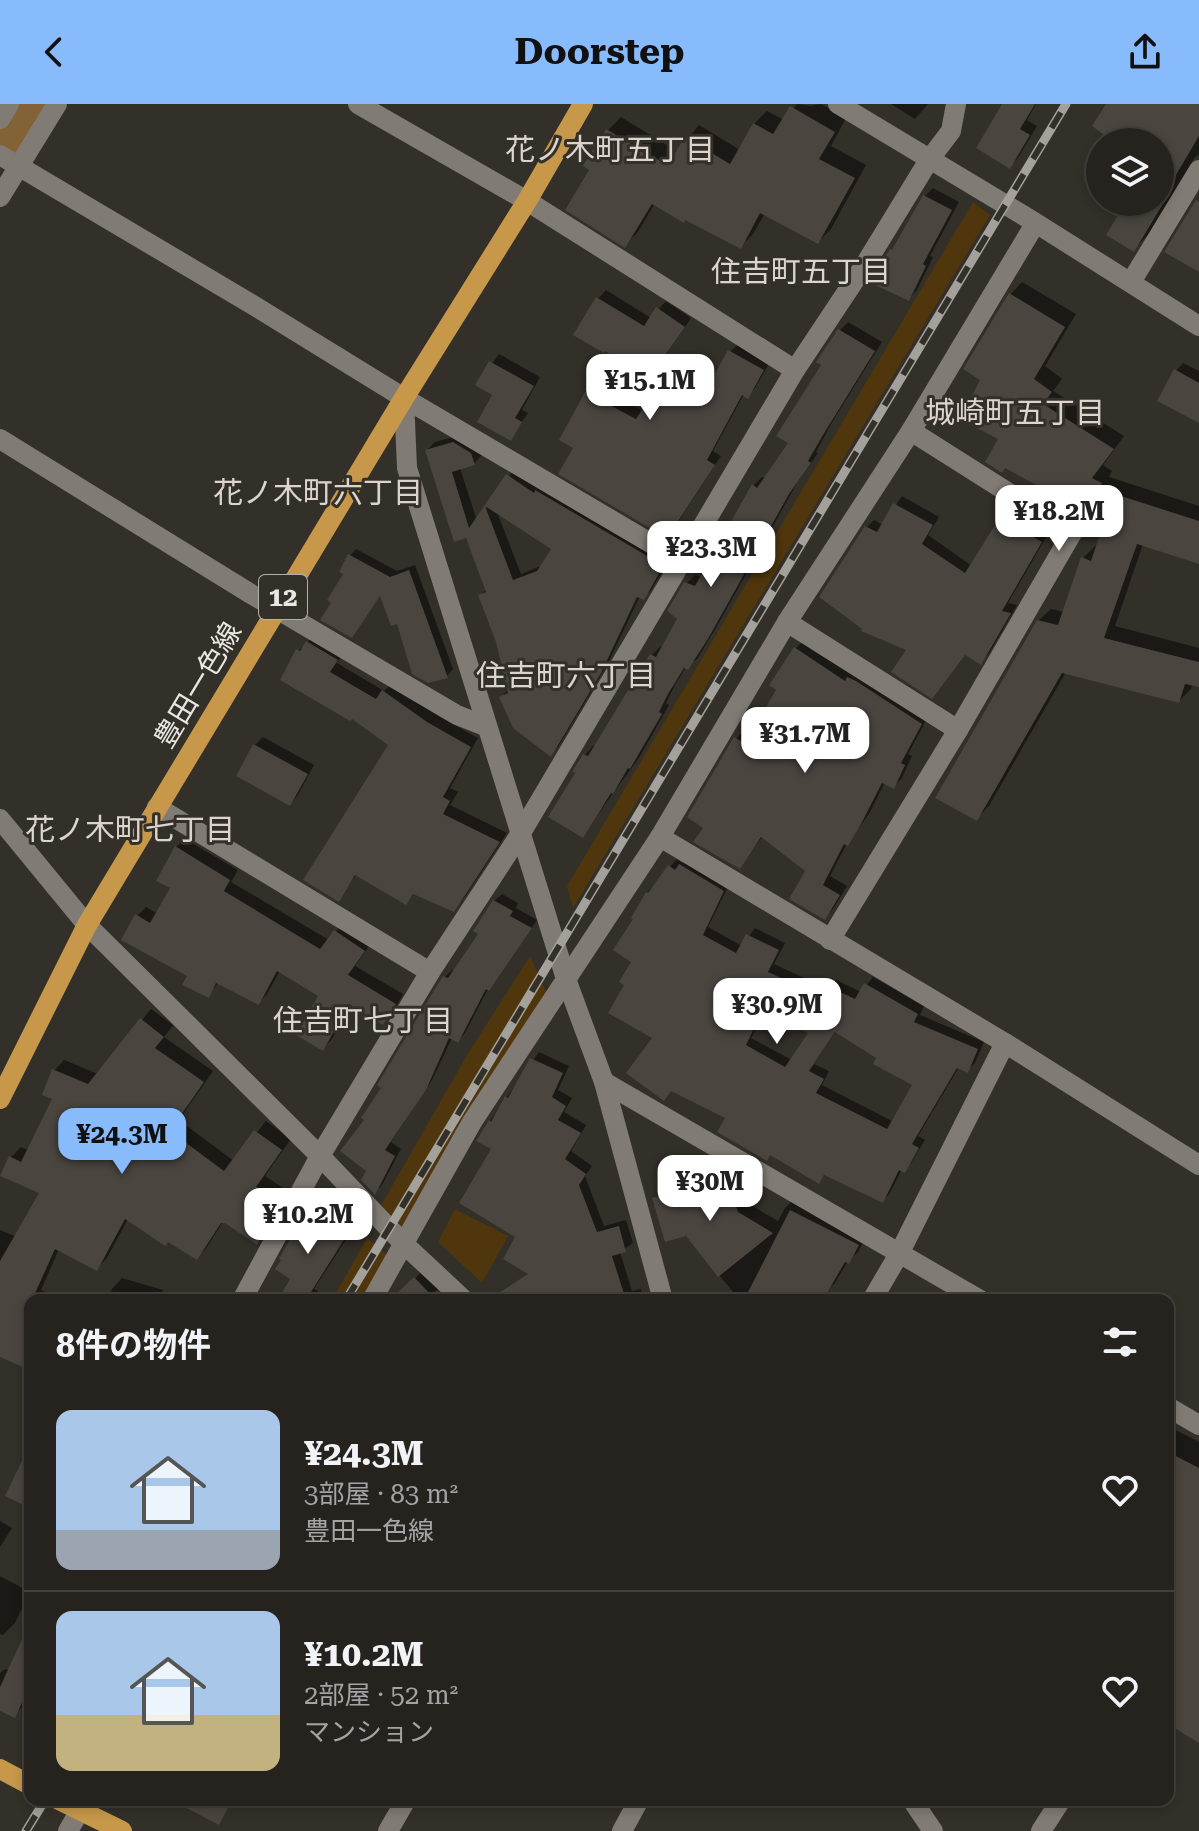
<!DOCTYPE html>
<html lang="ja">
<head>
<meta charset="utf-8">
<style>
	body { margin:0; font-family:"Roboto Serif","Noto Sans JP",serif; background:#2e2b28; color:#f1f3f6; height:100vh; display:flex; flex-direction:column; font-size:30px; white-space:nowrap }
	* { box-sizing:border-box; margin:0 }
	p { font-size:26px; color:#a4a4a4 }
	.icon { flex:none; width:44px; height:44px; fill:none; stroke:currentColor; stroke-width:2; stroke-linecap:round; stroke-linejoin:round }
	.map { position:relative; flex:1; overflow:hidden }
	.panel { position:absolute; left:24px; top:1190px; width:1150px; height:512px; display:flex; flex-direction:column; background:#26231f; border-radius:16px; box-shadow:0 4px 12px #0003,0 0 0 2px #42403d }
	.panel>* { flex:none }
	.buttons { position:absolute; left:1086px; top:24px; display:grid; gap:16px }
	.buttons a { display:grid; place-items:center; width:88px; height:88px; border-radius:50%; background:#26231f; box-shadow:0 4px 12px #0003,0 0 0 2px #42403d; font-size:40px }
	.price { position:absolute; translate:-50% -68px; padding:0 18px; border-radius:16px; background:#fff; color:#222; font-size:26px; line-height:52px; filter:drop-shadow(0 2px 4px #0008) }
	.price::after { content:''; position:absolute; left:50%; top:48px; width:24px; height:18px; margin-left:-12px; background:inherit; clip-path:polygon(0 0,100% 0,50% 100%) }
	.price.on { background:#87bbfb; color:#111 }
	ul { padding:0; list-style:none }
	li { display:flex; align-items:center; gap:24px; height:200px; padding:0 32px }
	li+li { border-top:2px solid #42403d }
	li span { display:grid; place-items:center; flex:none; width:224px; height:160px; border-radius:16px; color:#555 }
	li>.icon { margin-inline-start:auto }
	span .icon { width:96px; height:96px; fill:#fffc; stroke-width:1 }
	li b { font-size:34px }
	h2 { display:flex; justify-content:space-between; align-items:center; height:96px; padding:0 32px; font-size:34px }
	header { display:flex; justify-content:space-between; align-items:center; height:104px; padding:0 32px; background:#87bbfb; color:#111; font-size:36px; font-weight:700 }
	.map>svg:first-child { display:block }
	.green { fill:#50360d }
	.shadow { fill:#0007; fill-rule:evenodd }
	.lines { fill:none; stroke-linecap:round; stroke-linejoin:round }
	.river { stroke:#836336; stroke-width:46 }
	.building { fill:#4a453f; fill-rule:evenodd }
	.minor { stroke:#807b74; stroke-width:20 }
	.major { stroke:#c7984a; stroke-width:20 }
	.rail-casing { stroke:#a4a19c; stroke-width:9 }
	.rail { stroke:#332f29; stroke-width:6; stroke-dasharray:18; stroke-linecap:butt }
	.labels { text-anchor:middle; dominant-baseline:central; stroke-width:6; stroke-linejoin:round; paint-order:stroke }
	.shield { fill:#332f29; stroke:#b2b0ab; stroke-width:2 }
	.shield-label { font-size:26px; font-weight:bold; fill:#e9e7e3 }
	.street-label { font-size:28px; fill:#e9e7e3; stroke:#332f29 }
	.neighbourhood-label { font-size:30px; fill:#dbd5ce; stroke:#332f29 }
</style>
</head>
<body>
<header><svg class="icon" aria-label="back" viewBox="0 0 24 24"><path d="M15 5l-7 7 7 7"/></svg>Doorstep<svg class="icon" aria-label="share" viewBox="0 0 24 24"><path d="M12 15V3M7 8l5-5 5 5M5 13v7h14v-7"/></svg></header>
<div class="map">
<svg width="1199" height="1727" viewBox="0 0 1199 1727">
	<rect width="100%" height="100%" fill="#332f29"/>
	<g class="green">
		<path d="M973,98L990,111L573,804L567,782Z"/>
		<path d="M530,852L546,888L402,1127L380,1103L467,951Z"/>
		<path d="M455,1105L508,1132L482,1179L438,1138Z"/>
		<path d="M367,1134L390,1154L366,1196H332Z"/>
	</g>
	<g class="shadow">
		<path d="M797,0L810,2L821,0L846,14L831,42L866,61L831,125L818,138L765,109L753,130L740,143L655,99L638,128L625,141L592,65L586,62L608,26L621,13L678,48L699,21L740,46L754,20L767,7L784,16Z"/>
		<path d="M891,0H928L915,15Z"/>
		<path d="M1005,0H1036L1027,16L1037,22L1018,54L1010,62Z"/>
		<path d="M1109,0H1199V51L1195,53L1148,131L1134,145L1128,98H1160V38H1118Z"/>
		<path d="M933,84L959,98L930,152L933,153L917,186L909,195L872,177L898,139L925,92Z"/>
		<path d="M1022,178L1076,210L1045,262L1062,275L1053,287L1124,332L1103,361L1112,367L1109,373L1199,402V458L1143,440L1115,522L1199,544V581L1192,580L1191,585L1179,597L1066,568L989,702L976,715L1038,517L1051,505L1064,508L1083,454L1095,442L1098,443L1106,417L1001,334L983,275L1010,191Z"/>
		<path d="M606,186L651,214L666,197L691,214L666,251L712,280L730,248L738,240L770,258L755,284L747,292L744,290L713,347L721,352L675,423L667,431L576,343L586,289L594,281L643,307L659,281L598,195Z"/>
		<path d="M848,218L882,238L831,320L816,348L818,349L797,379L717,522L697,555L686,563L676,579L666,599L669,601L639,654L582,732L578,668L585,651L593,642L596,643L652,551L661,542L663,544L680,515L686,480L695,471L702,473L753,382L762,373L766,375L791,338L839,227Z"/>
		<path d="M499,250L540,273L522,306L528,309L510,334L495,290L478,280Z"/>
		<path d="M1183,259L1199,267V317L1176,267Z"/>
		<path d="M461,331L482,351L474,359L460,364L477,417L515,364L668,458L651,486L643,493L640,492L608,559L558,643L551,650L501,593L509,585L498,537L480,492L487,485L467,432L427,346L435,338ZM497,408L554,444L543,461L521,470Z"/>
		<path d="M902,392L939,413L928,431L972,462L1002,414L1009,407L1048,430L1008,499L1017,501L988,551L980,558L966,549L909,546L866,424L874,416L883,421Z"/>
		<path d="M356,445L397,467L415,461L453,565L447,572L399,517L381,490L352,532L346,469L350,452Z"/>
		<path d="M316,530L345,547L337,559L384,587L392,579L435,610L478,634L450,684L458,688L450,701L507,729L462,797L453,806L415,789L406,798L357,770L338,795L390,640L298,547Z"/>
		<path d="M804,536L929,611L908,650L912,652L902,674L894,682L885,678L869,710L846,741L830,772L847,782L833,805L825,814L808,767L763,732L739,763L705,723L736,635L744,626L752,631L779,585L795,545Z"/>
		<path d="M263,633L314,661L298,691L290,700L255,641Z"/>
		<path d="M185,735L238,766L231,778L329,836L344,818L372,838L355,862L403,890L392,910L383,918L352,899L332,935L323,944L321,891L280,867L267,890L259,899L219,878L208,891L137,812L146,803L158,810L173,783L176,743Z"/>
		<path d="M688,754L730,779L708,823L742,842L755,824L785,839L774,860L828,885L836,876L861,888L873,873L924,902L920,911L984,938L975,959L967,966L959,963L918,1032L925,1036L911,1059L904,1066L902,1065L890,1089L883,1097L826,1070L818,1077L771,1050L767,1054L728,1013L672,986L655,934L627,880L634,857L635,815L647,789L677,755L682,759ZM765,907L811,928L792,956L751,934ZM836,927L915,980L892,1017L822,981L829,967L814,960Z"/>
		<path d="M502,790L518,799L516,804L537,816L496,877L488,885L465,929L458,937L452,934L432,976L391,1038L401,1045L382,1081L375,1088L368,1067L367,1015L445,873L452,866L455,867L481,829L494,797Z"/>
		<path d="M151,905L173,921L164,933L213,967L179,1016L234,1057L266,1017L291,1035L265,1072L289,1088L267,1128L257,1138L224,1116L207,1143L197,1154L128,1115L107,1154L97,1164L59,1145L41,1186L63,1196H30V1264L0,1251V1126L17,1133L42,1088L10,1054L21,1043L28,1046L54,993V967L64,956L98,970Z"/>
		<path d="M539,948L569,962L558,986L572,994L564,1008L586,1021L571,1047L592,1062L585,1072L604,1122L626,1116L633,1139L620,1148L632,1187L641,1185L644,1196H524L519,1178L530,1169L494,1045L490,1017Z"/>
		<path d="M737,1064L747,1099L778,1117L785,1104L794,1095L867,1131L858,1148L848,1157L835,1179L826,1188L798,1196H734L739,1195L655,1094L664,1085Z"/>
		<path d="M323,1100L356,1120L314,1185L318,1187L312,1196H280L293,1174L284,1156L303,1114Z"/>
		<path d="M423,1166L440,1183L427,1196H395Z"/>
		<path d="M122,1174L163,1186L161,1196H109L112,1185Z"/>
		<path d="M1168,1322L1199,1338V1636L1168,1617Z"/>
		<path d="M0,1417L12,1424L0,1443Z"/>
		<path d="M0,1472L30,1488L15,1519L3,1531L0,1530Z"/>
		<path d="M30,1527V1587L22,1603L14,1611L0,1604V1569L5,1565L10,1567Z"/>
		<path d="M145,1696H161L156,1702Z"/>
	</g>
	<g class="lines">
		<path class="river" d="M0,38L23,0"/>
	</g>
	<g class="building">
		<path d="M1002,0H1035L1020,25L1030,31L1010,65L976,44Z"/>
		<path d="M1106,0H1199V32L1170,81L1173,83L1134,148L1106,131L1126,98H1160V38H1114L1092,22Z"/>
		<path d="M790,2L835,28L819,55L855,74L818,140L760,109L741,145L685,116L684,119L652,100L625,144L565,106L589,66L583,62L606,25L667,61L685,33L730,60L753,19L773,30Z"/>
		<path d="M923,91L952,106L923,160L926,162L909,197L869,178L890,145L892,146Z"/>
		<path d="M1196,96L1199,98V168L1164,148Z"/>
		<path d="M1009,189L1065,223L1034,275L1052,288L1043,300L1114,345L1092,374L1102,379L1099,385L1199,417V460L1137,440L1104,534L1199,558V583L1185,580L1179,599L1062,569L977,717L935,694L1037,516L1058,521L1081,453L1091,457L1104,418L1005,364L1002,369L985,358L998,335L960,315L980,276L963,265Z"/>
		<path d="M596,193L644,222L656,203L685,223L659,260L705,288L728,246L764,266L748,295L742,291L707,356L715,361L667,434L558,370L573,344L559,336L585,288L636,315L657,282L605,247L604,249L573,231Z"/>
		<path d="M838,225L875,247L823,331L808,357L811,359L789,390L709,533L688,566L684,564L668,590L659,608L662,610L630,665L628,664L613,690L611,689L583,734L548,713L575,669L572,668L583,650L588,652L650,550L656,553L677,515L667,507L684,478L695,482L752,380L757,384L788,339L776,332L821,261L816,258Z"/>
		<path d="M489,257L534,282L515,314L522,318L511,337L477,318L492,291L475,281Z"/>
		<path d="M1174,265L1199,279V319L1157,297Z"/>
		<path d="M453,338L471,349L475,361L452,368L469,424L506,370L534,389L535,386L654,456L651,461L661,466L644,496L637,493L601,569L551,653L513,624L499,593L508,589L496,538L478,491L486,488L466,434L454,438L425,346ZM485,402L551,445L537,467L513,476Z"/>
		<path d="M893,399L933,421L922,440L965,469L1000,413L1042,438L1002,507L1011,509L981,561L965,551L932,595L891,568L906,546L861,527L862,525L819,493L865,422L877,428Z"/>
		<path d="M348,450L390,473L409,466L448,574L428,579L412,570L397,520L391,522L380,492L352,534L320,516L331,499L327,496L343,470L339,468Z"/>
		<path d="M306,537L338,556L330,568L376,595L382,586L427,618L471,643L443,693L450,697L443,710L500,738L454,808L413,790L406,801L355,771L339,798L303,776L388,641L352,615L350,617L280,576L296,545L300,547Z"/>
		<path d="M794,543L845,577L847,573L856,577L922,620L901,659L905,661L894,685L882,679L861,720L848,742L844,740L823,781L840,791L825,816L789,795L805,767L761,733L740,765L693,738L703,724L687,713L734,633L745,639L776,586L769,581Z"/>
		<path d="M253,640L308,670L290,702L236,672Z"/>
		<path d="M175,742L230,776L224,787L320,845L334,826L365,847L348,871L396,900L383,921L349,900L323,947L296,931L318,892L277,867L259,901L216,879L209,894L182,881L187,872L121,836L135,810L150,819L170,784L156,777Z"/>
		<path d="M679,760L724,787L703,831L736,849L746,830L779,846L768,868L822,892L827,882L855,895L864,879L918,910L914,918L978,945L968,969L957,964L912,1040L919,1044L905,1069L899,1066L883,1099L824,1071L819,1080L770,1051L767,1057L717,1028L725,1014L671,987L664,997L626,969L652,934L608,909L624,881L619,878L631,858L613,846L633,815L631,814L646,788L648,789L668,761L675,766ZM762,908L808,929L785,963L746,941ZM835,928L876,954L873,960L912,981L887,1025L816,989L824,975L809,967Z"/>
		<path d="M493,796L513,807L510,812L532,824L489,887L486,885L458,939L449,934L426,986L385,1046L395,1052L375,1091L361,1076L366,1067L340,1047L364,1016L361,1014L381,984L377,981L441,875L443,872L448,874L478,830L473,827Z"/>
		<path d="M140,914L164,933L155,944L204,978L170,1027L224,1067L254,1026L282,1046L256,1083L280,1099L257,1141L225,1119H221L197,1156L168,1138L165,1142L125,1115L97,1167L55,1145L32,1196H30V1266L0,1253V1157L39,1089L0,1072L9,1052L21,1058L52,995L42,991L52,965L88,980Z"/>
		<path d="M530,954L563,969L552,993L566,1002L558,1016L581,1029L565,1055L586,1070L579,1081L597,1128L619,1122L626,1148L612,1152L626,1196H488L528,1170L503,1155L515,1133L459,1099L491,1045L476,1037L489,1016L491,1018L505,992L508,994Z"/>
		<path d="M728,1072L738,1108L773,1129L718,1173L686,1132L665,1138L652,1094Z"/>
		<path d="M790,1106L859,1141L849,1160L845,1158L823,1196H744Z"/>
		<path d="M311,1108L347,1131L306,1196H278L290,1175L275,1165L281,1156L279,1155L302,1113L306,1116Z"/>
		<path d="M414,1173L436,1196H390Z"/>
		<path d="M30,1340V1404L5,1392Z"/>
		<path d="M1168,1348L1199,1364V1639L1168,1620Z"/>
		<path d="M30,1518V1581L15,1614L0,1607V1583Z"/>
		<path d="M171,1696H232L219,1721Z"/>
	</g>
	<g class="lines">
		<g class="minor">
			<path d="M358,0L527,97L795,266"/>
			<path d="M838,0L1031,116L1199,222"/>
			<path d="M0,15L9,0"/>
			<path d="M0,51L253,201L404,294L681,457"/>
			<path d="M0,93L57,0"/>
			<path d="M1131,178L1199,66"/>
			<path d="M404,294L407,364L566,875L604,978L663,1196"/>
			<path d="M0,335L251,490L457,611L485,622"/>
			<path d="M787,518L958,626"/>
			<path d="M157,703L430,868"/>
			<path d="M0,715L87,821L320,1052L404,1140L464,1196"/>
			<path d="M660,733L1005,939L1199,1061"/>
			<path d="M830,836L958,626L1072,429L911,327"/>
			<path d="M604,978L980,1196"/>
			<path d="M242,1196L320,1052L430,868L521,729L795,266L866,159L929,56L951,27L956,0"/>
			<path d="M372,1196L472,1018L660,733L787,518L911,327L1035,120"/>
			<path d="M872,1196L899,1150L1005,939"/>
			<path d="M1168,1303L1199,1321"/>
			<path d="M912,1696L933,1727"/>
			<path d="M68,1727L86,1696"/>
			<path d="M388,1727L406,1696"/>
			<path d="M622,1727L639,1696"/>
			<path d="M1041,1727L1061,1696"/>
		</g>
		<g class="major">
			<path d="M0,995L87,821L404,294L527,97L583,0"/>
			<path d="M0,1665L30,1681"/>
			<path d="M59,1696L122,1727"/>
		</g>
		<defs>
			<g id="rail">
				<path d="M346,1196L1066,0"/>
				<path d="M26,1727L45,1696"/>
			</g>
		</defs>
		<use href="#rail" class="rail-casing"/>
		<use href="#rail" class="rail"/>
	</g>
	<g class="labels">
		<rect class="shield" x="259" y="471" width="48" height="44" rx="6"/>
		<g class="shield-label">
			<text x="283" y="493">12</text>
		</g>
		<g class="street-label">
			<text transform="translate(198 581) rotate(-59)">豊田一色線</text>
		</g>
		<g class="neighbourhood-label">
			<text x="610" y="45">花ノ木町五丁目</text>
			<text x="801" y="167">住吉町五丁目</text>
			<text x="1015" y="308">城崎町五丁目</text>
			<text x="318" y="388">花ノ木町六丁目</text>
			<text x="566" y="571">住吉町六丁目</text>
			<text x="130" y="725">花ノ木町七丁目</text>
			<text x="363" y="916">住吉町七丁目</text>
		</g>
	</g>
</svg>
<div class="buttons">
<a><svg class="icon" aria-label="layers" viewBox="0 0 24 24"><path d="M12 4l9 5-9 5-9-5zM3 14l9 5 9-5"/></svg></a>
</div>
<b class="price" style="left:650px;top:318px">¥15.1M</b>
<b class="price" style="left:1059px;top:449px">¥18.2M</b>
<b class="price" style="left:711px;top:485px">¥23.3M</b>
<b class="price" style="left:805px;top:671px">¥31.7M</b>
<b class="price" style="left:777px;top:942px">¥30.9M</b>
<b class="price on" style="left:122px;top:1072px">¥24.3M</b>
<b class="price" style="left:710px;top:1119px">¥30M</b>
<b class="price" style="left:308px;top:1152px">¥10.2M</b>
<section class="panel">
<h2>8件の物件<svg class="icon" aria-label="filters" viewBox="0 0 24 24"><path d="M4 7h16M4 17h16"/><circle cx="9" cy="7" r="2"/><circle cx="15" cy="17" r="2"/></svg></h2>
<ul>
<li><span style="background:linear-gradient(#a9c7e8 75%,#9aa5b1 0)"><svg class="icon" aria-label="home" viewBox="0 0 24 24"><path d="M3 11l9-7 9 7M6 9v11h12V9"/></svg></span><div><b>¥24.3M</b><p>3部屋 · 83 m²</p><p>豊田一色線</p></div><svg class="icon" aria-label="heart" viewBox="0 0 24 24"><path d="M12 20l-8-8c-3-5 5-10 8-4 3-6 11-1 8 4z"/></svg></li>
<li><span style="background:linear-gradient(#a9c7e8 65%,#c2b280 0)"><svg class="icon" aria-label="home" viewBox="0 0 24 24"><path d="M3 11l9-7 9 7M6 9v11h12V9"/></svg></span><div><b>¥10.2M</b><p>2部屋 · 52 m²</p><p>マンション</p></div><svg class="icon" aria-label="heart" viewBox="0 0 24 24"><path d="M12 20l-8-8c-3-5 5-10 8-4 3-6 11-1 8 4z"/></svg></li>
</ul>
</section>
</div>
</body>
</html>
